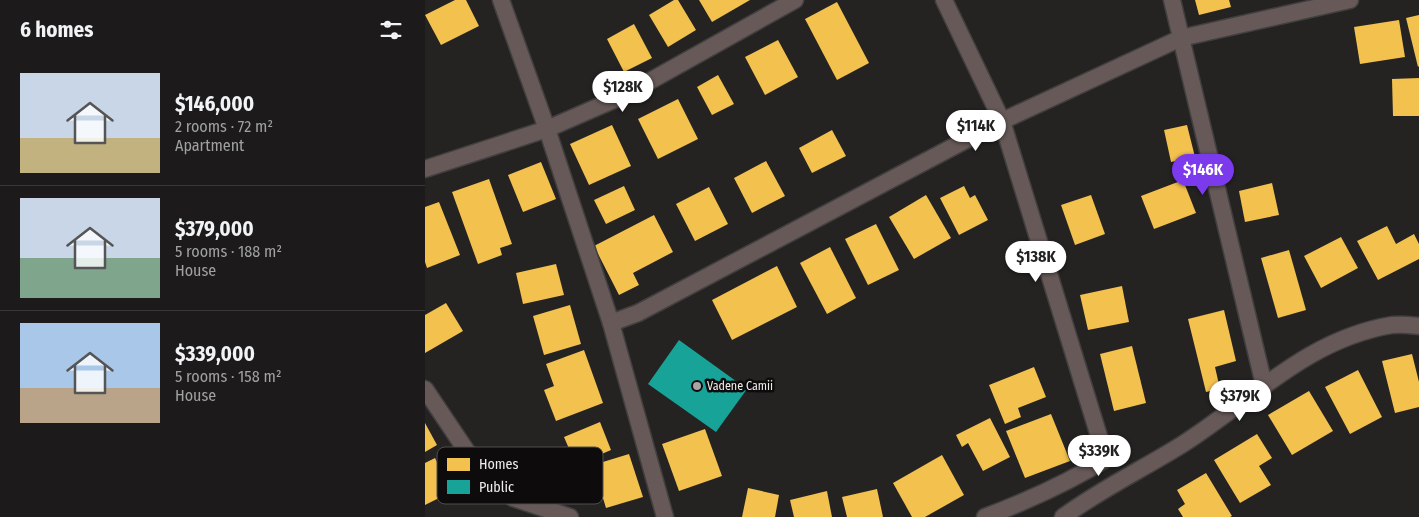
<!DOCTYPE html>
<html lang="en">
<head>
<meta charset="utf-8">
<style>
	body { margin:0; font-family:"Fira Sans Condensed",sans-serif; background:#292727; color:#f1f3f6; height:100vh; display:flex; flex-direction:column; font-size:19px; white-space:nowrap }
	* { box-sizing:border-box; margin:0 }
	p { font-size:16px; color:#a0a1a2 }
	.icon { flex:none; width:28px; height:28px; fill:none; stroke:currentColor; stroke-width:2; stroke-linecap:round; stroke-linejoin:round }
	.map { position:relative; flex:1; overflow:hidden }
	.sheet { display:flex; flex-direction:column; background:#1c1a1a; width:425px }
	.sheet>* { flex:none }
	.price { position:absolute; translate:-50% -42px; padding:0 11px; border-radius:18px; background:#fff; color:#222; font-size:16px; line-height:32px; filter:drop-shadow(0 1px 2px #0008) }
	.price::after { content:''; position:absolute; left:50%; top:30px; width:15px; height:11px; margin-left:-8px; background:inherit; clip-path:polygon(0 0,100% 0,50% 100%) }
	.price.current { background:#7c3aed; color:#fff }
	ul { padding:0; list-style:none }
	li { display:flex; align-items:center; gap:15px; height:125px; padding:0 20px }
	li+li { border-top:1px solid #3a3839 }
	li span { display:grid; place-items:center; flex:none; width:140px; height:100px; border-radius:0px; color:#555 }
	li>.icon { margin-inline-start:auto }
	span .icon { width:60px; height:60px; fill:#fffc; stroke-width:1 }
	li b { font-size:21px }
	h2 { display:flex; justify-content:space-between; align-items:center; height:60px; padding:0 20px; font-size:21px }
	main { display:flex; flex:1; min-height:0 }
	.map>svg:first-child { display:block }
	.homes { fill:#f2c14e }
	.public { fill:#17a398 }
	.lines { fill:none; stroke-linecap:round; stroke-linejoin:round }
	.street-casing { stroke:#413f3f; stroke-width:19 }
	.street { stroke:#665958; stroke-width:16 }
	.poi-dot { fill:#a9a5a5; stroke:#0d0b0b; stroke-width:2 }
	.labels { text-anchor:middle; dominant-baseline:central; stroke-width:5; stroke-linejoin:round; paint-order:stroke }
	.poi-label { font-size:12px; fill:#f0ecec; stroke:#0d0b0b; text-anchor:start }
	.key { fill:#0d0b0b; stroke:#514e4e; stroke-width:1 }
	.key-label { font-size:14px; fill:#f0ecec }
</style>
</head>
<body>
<main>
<section class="sheet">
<h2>6 homes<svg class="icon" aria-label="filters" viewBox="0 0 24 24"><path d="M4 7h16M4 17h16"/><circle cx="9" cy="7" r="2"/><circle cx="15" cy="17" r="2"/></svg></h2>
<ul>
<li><span style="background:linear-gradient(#c9d6e8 65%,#c2b280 0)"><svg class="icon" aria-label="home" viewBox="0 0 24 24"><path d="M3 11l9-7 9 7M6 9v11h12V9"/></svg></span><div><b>$146,000</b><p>2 rooms · 72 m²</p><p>Apartment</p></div></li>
<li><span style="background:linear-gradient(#c9d6e8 60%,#7fa58c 0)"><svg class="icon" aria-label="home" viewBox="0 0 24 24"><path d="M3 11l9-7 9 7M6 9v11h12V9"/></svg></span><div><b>$379,000</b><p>5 rooms · 188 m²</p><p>House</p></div></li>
<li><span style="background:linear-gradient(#a9c7e8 65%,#b9a48a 0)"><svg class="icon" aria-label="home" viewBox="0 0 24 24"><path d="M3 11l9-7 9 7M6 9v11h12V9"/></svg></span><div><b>$339,000</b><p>5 rooms · 158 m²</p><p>House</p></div></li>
</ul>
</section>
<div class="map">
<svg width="994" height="517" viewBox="0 0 994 517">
	<rect width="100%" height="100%" fill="#252222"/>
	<g class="homes">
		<path d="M30,0H41L54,26L16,45L0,15Z"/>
		<path d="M249,0H253L271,30L243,47L224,15Z"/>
		<path d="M274,0H325L287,22Z"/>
		<path d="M770,0H804L806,7L774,15Z"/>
		<path d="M412,2L444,63L412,80L380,19Z"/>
		<path d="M994,15V66L993,67L981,18Z"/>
		<path d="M974,20L980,57L935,64L929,27Z"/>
		<path d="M209,24L227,58L199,72L182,39Z"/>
		<path d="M353,40L373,77L340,95L320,57Z"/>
		<path d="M293,75L309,104L287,115L272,87Z"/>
		<path d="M994,78V116H968L967,79Z"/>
		<path d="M253,99L273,139L233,159L213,119Z"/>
		<path d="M187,125L206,166L164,185L145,144Z"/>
		<path d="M762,125L770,157L746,162L739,130Z"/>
		<path d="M407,130L421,156L387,173L374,148Z"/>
		<path d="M341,161L360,196L327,213L309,178Z"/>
		<path d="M116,162L131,199L98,212L83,175Z"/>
		<path d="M64,179L87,244L75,248L77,255L53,264L27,192Z"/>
		<path d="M758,180L771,213L729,229L716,196Z"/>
		<path d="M847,183L854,215L820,222L814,191Z"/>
		<path d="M199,186L210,210L181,224L169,200Z"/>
		<path d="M539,186L545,198L550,195L563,220L534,235L515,198Z"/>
		<path d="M284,187L303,224L270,241L251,204Z"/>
		<path d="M501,195L526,238L489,259L464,217Z"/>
		<path d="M666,195L680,234L650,245L636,205Z"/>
		<path d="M14,202L35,255L2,268L0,262V207Z"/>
		<path d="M229,215L248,252L208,273L214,285L194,295L169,246Z"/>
		<path d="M451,224L474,270L443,285L420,239Z"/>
		<path d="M962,226L971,244L989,234L994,244V259L953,280L932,241Z"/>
		<path d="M916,237L933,268L896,288L879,256Z"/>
		<path d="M405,247L431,298L402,314L375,263Z"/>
		<path d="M864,250L881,310L853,318L836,258Z"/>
		<path d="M131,264L139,295L98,304L91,273Z"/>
		<path d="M352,266L372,307L307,340L287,300Z"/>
		<path d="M697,286L704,322L663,330L655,295Z"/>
		<path d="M21,303L38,331L0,353V315Z"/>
		<path d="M145,305L156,344L119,355L108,316Z"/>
		<path d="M799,310L811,361L790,367L795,389L781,392L763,319Z"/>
		<path d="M707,346L721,403L689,411L675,354Z"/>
		<path d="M159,350L178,403L131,421L119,390L129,386L121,364Z"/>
		<path d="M987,354L994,382V407L970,413L957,361Z"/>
		<path d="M609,367L621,397L593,408L596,417L580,424L564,385Z"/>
		<path d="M933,370L957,417L925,434L900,387Z"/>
		<path d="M884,391L908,431L867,455L843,415Z"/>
		<path d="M626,414L645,461L600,478L581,431Z"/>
		<path d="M565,418L585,457L558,471L543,443L537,447L531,435Z"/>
		<path d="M175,422L186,450L151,465L139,437Z"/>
		<path d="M0,423L12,445L0,452Z"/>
		<path d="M280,429L297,476L254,491L237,444Z"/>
		<path d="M832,434L847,458L834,466L846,485L815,503L789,460Z"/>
		<path d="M204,454L218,497L181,508L168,465Z"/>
		<path d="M517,455L539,495L500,517H487L468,483Z"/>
		<path d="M10,458L26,492L0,505V463Z"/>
		<path d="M781,473L807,516L805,517H758L753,509L760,504L752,490Z"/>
		<path d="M323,488L354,495L350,517H317Z"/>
		<path d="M452,489L458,517H422L417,497Z"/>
		<path d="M402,491L407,517H369L365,500Z"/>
	</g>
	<path class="public" d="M254,340L322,389L291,432L223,384Z"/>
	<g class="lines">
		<defs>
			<g id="street">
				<path d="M76,0L122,129L186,323L240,517"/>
				<path d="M519,0L577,121L681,459C643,483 602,501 560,517"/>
				<path d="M747,0L839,385"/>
				<path d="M0,169L122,129L200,95L370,0"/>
				<path d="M186,323L213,313L577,121L756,38L925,0"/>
				<path d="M0,389L57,474L88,498L145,517"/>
				<path d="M638,517C676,489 718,469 758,444C827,400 882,339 967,325C976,324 985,325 994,326"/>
			</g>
		</defs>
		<use href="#street" class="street-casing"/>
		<use href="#street" class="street"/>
	</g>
	<circle class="poi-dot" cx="272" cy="386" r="5"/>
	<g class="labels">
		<g class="poi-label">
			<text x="282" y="386">Vadene Camii</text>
		</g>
	</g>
	<rect x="12" y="447" width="166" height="57" rx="8" class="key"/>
	<rect x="22" y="458" width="23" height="13" fill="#f2c14e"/>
	<rect x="22" y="480" width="23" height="14" fill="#17a398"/>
	<g class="key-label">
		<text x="54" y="469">Homes</text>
		<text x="54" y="492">Public</text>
	</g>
</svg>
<b class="price" style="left:198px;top:113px">$128K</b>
<b class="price" style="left:551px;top:152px">$114K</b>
<b class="price current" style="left:778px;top:196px">$146K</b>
<b class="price" style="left:611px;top:283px">$138K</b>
<b class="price" style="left:815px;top:422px">$379K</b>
<b class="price" style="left:674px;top:477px">$339K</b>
</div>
</main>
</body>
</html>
